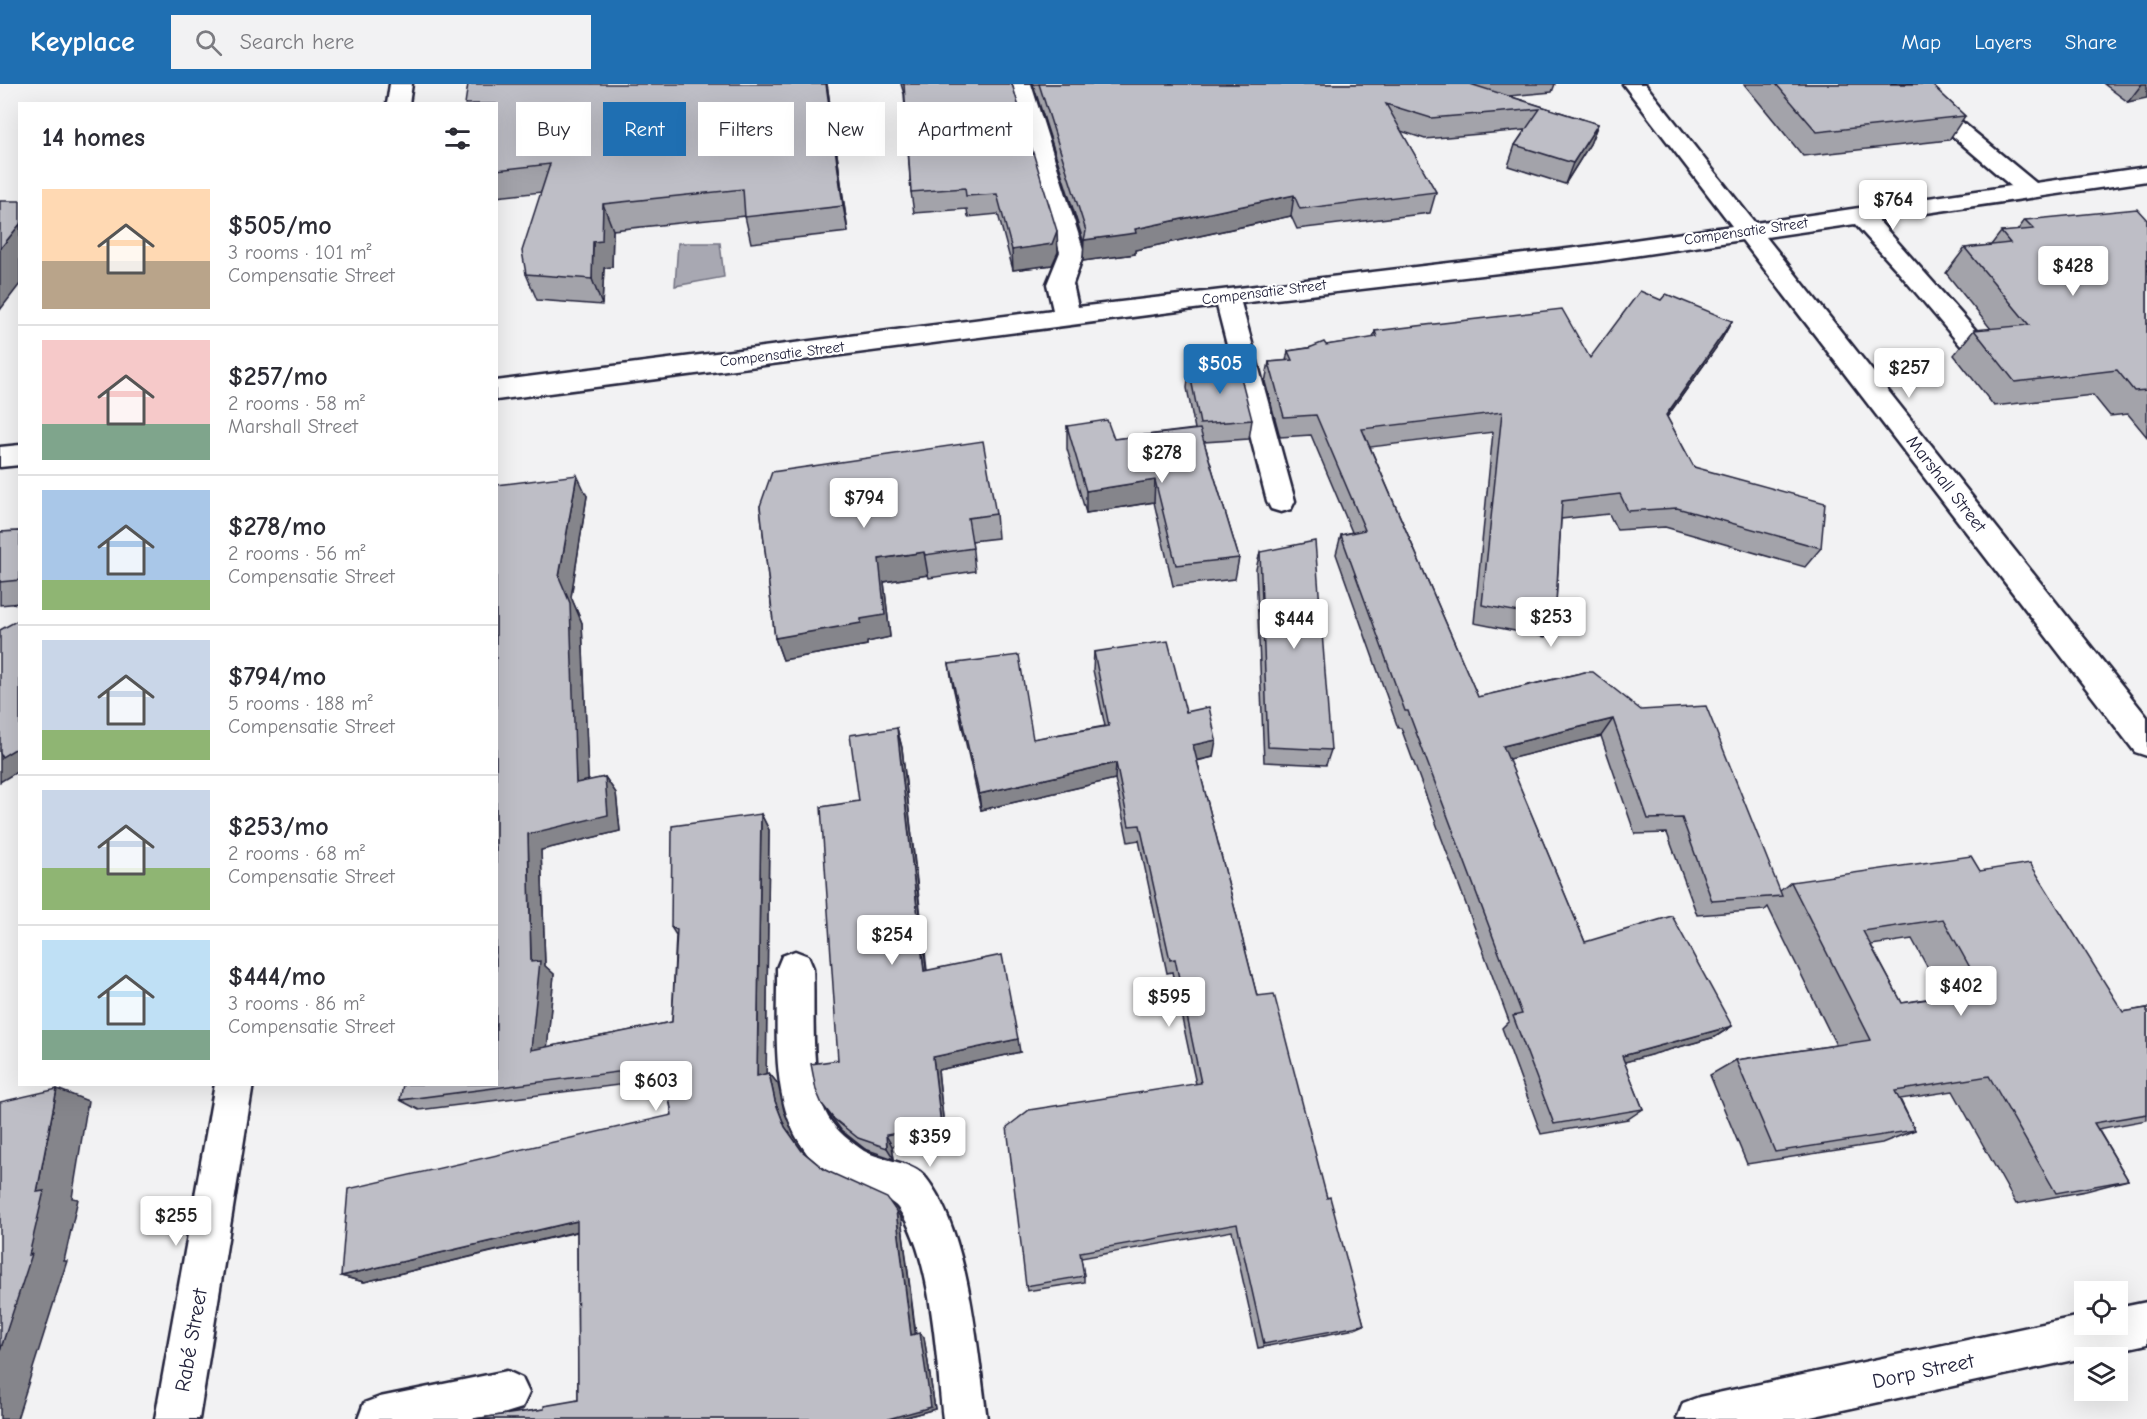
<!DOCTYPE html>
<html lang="en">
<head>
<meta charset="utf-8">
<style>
	body { margin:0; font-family:"Comic Neue",sans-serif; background:#f2f2f3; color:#2b2b33; height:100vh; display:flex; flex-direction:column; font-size:22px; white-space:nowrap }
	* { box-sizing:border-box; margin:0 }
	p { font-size:20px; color:#7c7c81 }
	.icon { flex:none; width:33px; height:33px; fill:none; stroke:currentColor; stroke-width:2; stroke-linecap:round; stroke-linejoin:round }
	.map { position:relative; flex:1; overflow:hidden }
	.panel { position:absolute; left:18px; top:18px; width:480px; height:984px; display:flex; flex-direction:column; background:#fff; border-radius:0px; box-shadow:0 6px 24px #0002 }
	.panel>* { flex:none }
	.banner { position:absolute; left:516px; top:18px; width:570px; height:54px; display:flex; gap:12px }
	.controls { position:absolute; left:2074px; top:1197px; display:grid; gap:12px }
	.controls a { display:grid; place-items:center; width:54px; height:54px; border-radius:0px; background:#fff; box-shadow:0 6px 24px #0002; font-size:30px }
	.price { position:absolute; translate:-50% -51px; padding:0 14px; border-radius:6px; background:#fff; color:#222; font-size:20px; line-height:39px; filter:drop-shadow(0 2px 3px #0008) }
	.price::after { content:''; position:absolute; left:50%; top:36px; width:18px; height:14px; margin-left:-9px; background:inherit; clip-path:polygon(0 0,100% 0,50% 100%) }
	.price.selected { background:#1f6fb2; color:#fff }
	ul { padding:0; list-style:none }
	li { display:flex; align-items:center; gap:18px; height:150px; padding:0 24px }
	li+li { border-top:2px solid #e1e1e2 }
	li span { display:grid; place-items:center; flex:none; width:168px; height:120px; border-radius:0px; color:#555 }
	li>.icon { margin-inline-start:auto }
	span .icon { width:72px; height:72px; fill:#fffc; stroke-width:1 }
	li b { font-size:26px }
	h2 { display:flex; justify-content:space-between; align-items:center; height:72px; padding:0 24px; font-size:26px }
	.tag { padding:0 21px; border-radius:0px; background:#fff; box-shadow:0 6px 24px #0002; font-size:21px; line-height:54px }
	.tag.selected { background:#1f6fb2; color:#fff }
	header { display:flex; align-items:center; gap:36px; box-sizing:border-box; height:84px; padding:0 30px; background:#1f6fb2; color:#fff }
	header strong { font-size:28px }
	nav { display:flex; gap:33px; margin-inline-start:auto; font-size:21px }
	.search { width:420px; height:54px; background:#f2f2f3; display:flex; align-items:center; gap:15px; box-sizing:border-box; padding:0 21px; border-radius:0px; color:#7c7c81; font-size:22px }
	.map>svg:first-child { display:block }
	.water { fill:#a8a8b2; stroke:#727282; stroke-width:1.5 }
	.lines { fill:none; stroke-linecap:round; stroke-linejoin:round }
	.minor-casing { stroke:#22223b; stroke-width:5 }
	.minor { fill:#fff; fill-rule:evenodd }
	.wall { fill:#a3a3aa; stroke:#22223b; stroke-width:1.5; fill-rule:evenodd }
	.shaded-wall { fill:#85858b; stroke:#22223b; stroke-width:1.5 }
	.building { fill:#bebec6; stroke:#22223b; stroke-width:1.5; fill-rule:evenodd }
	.labels { text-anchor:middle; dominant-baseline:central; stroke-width:4.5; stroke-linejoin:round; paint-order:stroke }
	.far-street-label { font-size:15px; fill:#22223b; stroke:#fff }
	.street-label { font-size:18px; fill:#22223b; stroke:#fff }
	.near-street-label { font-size:21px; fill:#22223b; stroke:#fff }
</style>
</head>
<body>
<header>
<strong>Keyplace</strong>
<div class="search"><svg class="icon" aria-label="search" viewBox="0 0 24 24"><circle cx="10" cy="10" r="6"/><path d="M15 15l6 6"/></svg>Search here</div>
<nav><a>Map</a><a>Layers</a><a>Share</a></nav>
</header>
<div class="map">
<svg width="2147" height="1335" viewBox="0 0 2147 1335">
	<rect width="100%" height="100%" fill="#f2f2f3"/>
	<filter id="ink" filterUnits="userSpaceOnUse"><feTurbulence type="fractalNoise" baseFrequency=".0167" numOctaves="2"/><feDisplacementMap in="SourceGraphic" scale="12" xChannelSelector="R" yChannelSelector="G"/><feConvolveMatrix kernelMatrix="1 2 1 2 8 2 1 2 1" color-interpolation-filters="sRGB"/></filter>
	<g filter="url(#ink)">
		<path class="water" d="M678,159H720L724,193L675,202Z"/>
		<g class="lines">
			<defs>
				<g id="minor">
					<path d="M390,0H412L409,20H387Z"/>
					<path d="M1009,0H1031L1084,168L1073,200L1078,223L1592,162L1732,142L1623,0H1645L1755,139L2011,102L1892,0H1916L2036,99L2147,83V97L1878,136L1979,250L1983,256L1979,262L1970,265L1961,262L1895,184L1855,140L1766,153L2147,633V672L2135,668L1742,156L1592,178L1241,219L1295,417L1291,425L1281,428L1271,425L1267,417L1217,222L496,316V297L1053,226L1047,200L1060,168Z"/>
					<path d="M20,361V381L0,383V363Z"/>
					<path d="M795,867L808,872L813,884C815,923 809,1000 828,1033C836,1047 851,1058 864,1067C882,1077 913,1077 926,1094C970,1150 977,1266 987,1335H943C936,1275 933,1173 898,1124C890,1112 849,1103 833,1093C765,1049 778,954 777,884L782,872Z"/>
					<path d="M215,1000H253L199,1335H155Z"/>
					<path d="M2147,1218V1260L1801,1335H1677L1683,1319L1699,1313L2085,1231V1240H2118V1224Z"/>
					<path d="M507,1287L522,1294L529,1309L522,1324L487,1335H358L364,1319L380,1313Z"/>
				</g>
			</defs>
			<use href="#minor" class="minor-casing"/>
			<use href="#minor" class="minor"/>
		</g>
		<g class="wall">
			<path d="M827,0L848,148L751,159L745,132L613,146L612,183L604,184L602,221L537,216L526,190L541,108L496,113V20Z"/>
			<path d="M901,0H1012L1058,168L1052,181L1013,186L998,130L968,133L967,125L914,129L911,108L904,10Z"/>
			<path d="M1033,0H1555L1552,8L1509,12L1598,40L1590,60L1565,100L1508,82L1515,61L1525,46L1425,55L1401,47L1436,108L1430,129L1297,145L1291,132L1135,166V170L1083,177L1084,159Z"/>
			<path d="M1744,0H1931L1965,32L1949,56L1803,72Z"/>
			<path d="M2104,0H2147L2128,18Z"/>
			<path d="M2025,136H2147V353L2128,330L2110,332L2093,311L1994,322L1954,271L1974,246L1991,245L1946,189L1965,164L1991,161L2001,148L2017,147Z"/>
			<path d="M1661,216L1732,237L1720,258L1667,333L1694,383L1821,464L1805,483L1665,443L1617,446L1609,430L1561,435L1555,535L1545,553L1474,539L1493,348L1370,363L1478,613L1585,588L1780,807L1791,798L1980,787L2123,928L2147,924V1036L2098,1045L2128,1096L2086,1107L2016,1120L1953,1007L1900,1015L1915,1046L1882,1059L1747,1080L1710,991L1736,976L1836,961L1768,823L1765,826L1697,831L1667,749L1635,750L1601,652L1508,675L1585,858L1732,942L1715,953L1624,978L1643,1025L1628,1035L1541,1050L1502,944L1509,937L1401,644H1398L1336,470L1341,451L1352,448L1311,351L1280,353L1265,298L1269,278L1286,277L1288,267L1373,254L1375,247L1590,274ZM1912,855L1943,912L1902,919L1871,861Z"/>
			<path d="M1189,285L1252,336L1249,355L1204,358L1239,474L1235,495L1173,502L1154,418L1086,429L1067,365V342L1114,355L1195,345L1187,304Z"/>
			<path d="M496,401L587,412L571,513L582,539L588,697L605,693L616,709L620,747L541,766L545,882L554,890L547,963L672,938L676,851L671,843L761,730L769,746L766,990L769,989L778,1000L784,1027L794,1052L806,1070L825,1086L901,1134L916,1250L924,1253L935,1325L899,1335H474L544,1325L578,1316L577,1148L364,1198L341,1192L672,1031L666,995L419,1026L400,1016L496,1000Z"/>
			<path d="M760,422L996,430L998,454L972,457L975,487L929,494L928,491L884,498L890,553L867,558V561L783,576L775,554Z"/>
			<path d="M20,447V519L0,521V448Z"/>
			<path d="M1260,468L1331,666L1326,681L1264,678L1256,485Z"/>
			<path d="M1094,568L1186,628L1213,673L1197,677L1257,912L1327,1114L1364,1241L1355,1245L1258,1264L1232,1147L1081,1174L1084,1192V1198L1027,1207L1026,1202L1196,1000L1172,888L1167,889L1139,756L1128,758L1115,695L981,726L952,598L949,580L1033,655L1105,642L1093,586Z"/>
			<path d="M897,644L902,664L927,886L1020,968L938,986L945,1053L892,1062L894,1075L865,1065L841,1046L822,1020L838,976L859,717Z"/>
		</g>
		<g class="shaded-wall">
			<path d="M826,0H827L848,148L843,122Z"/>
			<path d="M2142,0H2147V14L2128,18Z"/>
			<path d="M1598,40L1590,60L1565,100L1573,79Z"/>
			<path d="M1294,111L1291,132L1135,166V170L1083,177L1084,156Z"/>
			<path d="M603,120L613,146L612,183L604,184L602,221L592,195L593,158Z"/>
			<path d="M20,140V200L0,226V165Z"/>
			<path d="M1057,147L1058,168L1052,181L1013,186L1012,166Z"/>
			<path d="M1732,237L1720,258L1654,351L1666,331Z"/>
			<path d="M577,391L587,412L571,513L582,539L589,716L576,699L559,493Z"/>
			<path d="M1155,396L1154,418L1086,429V407Z"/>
			<path d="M924,468L928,491L884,498L890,553L867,558V561L783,576L775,554L861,535L879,475Z"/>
			<path d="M1613,635L1601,652L1493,679L1503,662Z"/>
			<path d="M897,644L902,664L928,902L924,887Z"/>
			<path d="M1216,656L1213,673L1190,678L1193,661Z"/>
			<path d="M20,662V686L0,698V664Z"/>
			<path d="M1116,679L1115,695L981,726L979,710Z"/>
			<path d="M605,693L616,709L620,747L541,766L545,882L554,890L546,978L531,966V878L528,750Z"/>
			<path d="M761,730L769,746L766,1002L757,992Z"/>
			<path d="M1732,942L1715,953L1607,983L1622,972Z"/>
			<path d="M1018,955L1020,968L938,986L945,1053L941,1041L933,973Z"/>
			<path d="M769,989L778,1000L784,1027L794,1052L810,1076L802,1067L785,1043L775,1017Z"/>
			<path d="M57,1005L88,1017L72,1114L78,1115L64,1177H67L17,1335H0V1267L29,1171L37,1108Z"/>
			<path d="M886,1051L892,1062L894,1075L887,1064Z"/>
			<path d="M896,1127L901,1134L916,1255L911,1251Z"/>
			<path d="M577,1137L591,1144L364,1198L341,1192Z"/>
			<path d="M920,1249L924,1253L935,1325L899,1335H888Z"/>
		</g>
		<g class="building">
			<path d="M468,0H826L843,122L745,133L743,105L603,120L602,157L593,158L592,195L526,190L522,167L550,80L496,86V20H465Z"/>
			<path d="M904,0H1012L1057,147L1052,160L1012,166L997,110L966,112L965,104L911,108Z"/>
			<path d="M1039,0H1470L1598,40L1573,79L1515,61L1540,25L1431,34L1386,20L1436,108L1300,125L1294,111L1135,145L1136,149L1084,156L1086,147Z"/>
			<path d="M1776,0H1931L1965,32L1817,48Z"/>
			<path d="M0,117H20V140L0,165Z"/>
			<path d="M2137,125L2147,136V306L2134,307L2117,286L2015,298L1974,246L2029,241L1965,164L2010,159L2001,148L2034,145L2025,136Z"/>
			<path d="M1640,207L1661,216L1666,210L1732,237L1666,331L1694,383L1825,419L1821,464L1677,424L1628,427L1620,410L1562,417L1555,535L1482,521L1502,328L1362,345L1478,613L1585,588H1593L1641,626L1706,622L1782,812L1712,817L1682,734L1648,735L1613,635L1503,662L1585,858L1672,832L1732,942L1622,972L1643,1025L1554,1040L1513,932L1522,930L1408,627H1405L1341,451L1365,446L1316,331L1284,333L1269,278L1292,276L1288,267L1309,264L1324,258L1326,261L1377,253L1375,247L1562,225L1590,274Z"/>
			<path d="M1238,282L1252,336L1200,340L1189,285Z"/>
			<path d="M1107,336L1114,355L1200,345L1239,474L1176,481L1155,396L1086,407L1067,342Z"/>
			<path d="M983,357L996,430L968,434L973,464L925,471L924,468L879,475L885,531L861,535V539L775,554L760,422L772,388Z"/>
			<path d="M577,391L559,493L570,519L576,699L605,693L608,731L528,750L531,878L540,877L531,966L672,938L677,846L671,843L672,742L761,730L757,992L769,989L775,1017L785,1043L802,1067L825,1086L887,1114L896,1127L911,1251L920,1249L931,1323L888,1335H474L544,1325V1322L578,1316L577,1137L341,1192L348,1105L672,1031L664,982L400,1016L403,1000H496V401Z"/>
			<path d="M20,447V496L0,498V448Z"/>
			<path d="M1315,457L1331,666L1268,663L1260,468Z"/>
			<path d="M20,535V662L2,673L0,669V546Z"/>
			<path d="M1168,557L1186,628L1209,623L1216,656L1193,661L1257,912L1274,910L1327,1114L1330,1113L1364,1241L1264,1260L1237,1140L1080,1168L1084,1192L1026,1202L1007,1043L1029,1026L1201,999L1175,875L1170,876L1140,741L1129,742L1116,679L979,710L949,580L1019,571L1033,655L1109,642L1094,568Z"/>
			<path d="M897,644L924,887L1002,871L1018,955L933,973L941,1041L886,1051L887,1064L858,1054L833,1034L822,1020L816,1006L811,980L838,976L821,723L859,717L850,651Z"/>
			<path d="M1971,772L1980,787L2030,779L2123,928L2147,924V1030L2094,1039L2128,1096L2056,1109L1989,992L1895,1007L1915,1046L1775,1068L1736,976L1871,956L1791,798ZM1943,835L1983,907L1902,919L1863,847Z"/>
			<path d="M57,1005L37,1108L44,1107L29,1171L32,1170L0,1267V1018Z"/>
		</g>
	</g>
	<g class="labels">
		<g class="far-street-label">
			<text transform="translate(1746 147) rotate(-8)">Compensatie Street</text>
			<text transform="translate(1264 208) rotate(-7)">Compensatie Street</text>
			<text transform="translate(782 270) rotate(-7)">Compensatie Street</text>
		</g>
		<g class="street-label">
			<text transform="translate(1946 400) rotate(52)">Marshall Street</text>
		</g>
		<g class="near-street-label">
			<text transform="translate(191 1256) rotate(-80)">Rabé Street</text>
			<text transform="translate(1923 1287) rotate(-12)">Dorp Street</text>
		</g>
	</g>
</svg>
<div class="controls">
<a><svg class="icon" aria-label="locate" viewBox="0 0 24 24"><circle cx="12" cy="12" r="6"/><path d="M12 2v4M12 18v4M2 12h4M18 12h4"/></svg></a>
<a><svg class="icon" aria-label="layers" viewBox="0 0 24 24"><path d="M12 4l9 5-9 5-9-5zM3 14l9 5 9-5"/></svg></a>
</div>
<b class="price" style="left:1893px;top:147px">$764</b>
<b class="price" style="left:2073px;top:213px">$428</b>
<b class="price selected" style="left:1220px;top:311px">$505</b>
<b class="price" style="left:1909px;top:315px">$257</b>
<b class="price" style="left:1162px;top:400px">$278</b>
<b class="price" style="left:864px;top:445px">$794</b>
<b class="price" style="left:1551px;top:564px">$253</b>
<b class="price" style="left:1294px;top:566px">$444</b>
<b class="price" style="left:892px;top:882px">$254</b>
<b class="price" style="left:1961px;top:933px">$402</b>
<b class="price" style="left:1169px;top:944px">$595</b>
<b class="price" style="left:656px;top:1028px">$603</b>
<b class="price" style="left:930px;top:1084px">$359</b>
<b class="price" style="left:176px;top:1163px">$255</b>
<div class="banner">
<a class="tag">Buy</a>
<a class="tag selected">Rent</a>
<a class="tag">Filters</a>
<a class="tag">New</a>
<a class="tag">Apartment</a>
</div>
<section class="panel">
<h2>14 homes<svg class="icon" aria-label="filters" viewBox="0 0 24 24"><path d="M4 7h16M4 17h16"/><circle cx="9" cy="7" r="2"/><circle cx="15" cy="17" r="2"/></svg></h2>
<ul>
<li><span style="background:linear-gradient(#ffd9b3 60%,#b9a48a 0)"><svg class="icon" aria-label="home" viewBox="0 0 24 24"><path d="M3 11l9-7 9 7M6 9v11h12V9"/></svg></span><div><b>$505/mo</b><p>3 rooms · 101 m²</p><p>Compensatie Street</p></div></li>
<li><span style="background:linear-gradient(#f6c9c9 70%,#7fa58c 0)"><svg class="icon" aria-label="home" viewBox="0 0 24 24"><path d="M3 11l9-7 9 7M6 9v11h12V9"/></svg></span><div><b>$257/mo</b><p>2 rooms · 58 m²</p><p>Marshall Street</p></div></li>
<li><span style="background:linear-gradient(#a9c7e8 75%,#8fb573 0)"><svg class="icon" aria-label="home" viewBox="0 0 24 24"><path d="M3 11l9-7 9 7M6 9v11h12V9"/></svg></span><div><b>$278/mo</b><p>2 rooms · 56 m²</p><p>Compensatie Street</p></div></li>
<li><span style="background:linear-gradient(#c9d6e8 75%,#8fb573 0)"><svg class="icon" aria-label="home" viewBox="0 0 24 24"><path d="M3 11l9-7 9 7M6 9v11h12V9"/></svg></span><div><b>$794/mo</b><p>5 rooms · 188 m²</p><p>Compensatie Street</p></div></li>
<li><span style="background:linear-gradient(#c9d6e8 65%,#8fb573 0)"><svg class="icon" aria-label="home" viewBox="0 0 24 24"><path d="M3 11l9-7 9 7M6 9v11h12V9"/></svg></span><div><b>$253/mo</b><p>2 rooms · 68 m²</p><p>Compensatie Street</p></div></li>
<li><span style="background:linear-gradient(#bfe0f5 75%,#7fa58c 0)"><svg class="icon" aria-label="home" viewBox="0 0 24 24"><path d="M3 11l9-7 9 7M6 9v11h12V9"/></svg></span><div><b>$444/mo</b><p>3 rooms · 86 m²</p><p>Compensatie Street</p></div></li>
</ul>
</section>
</div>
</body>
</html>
